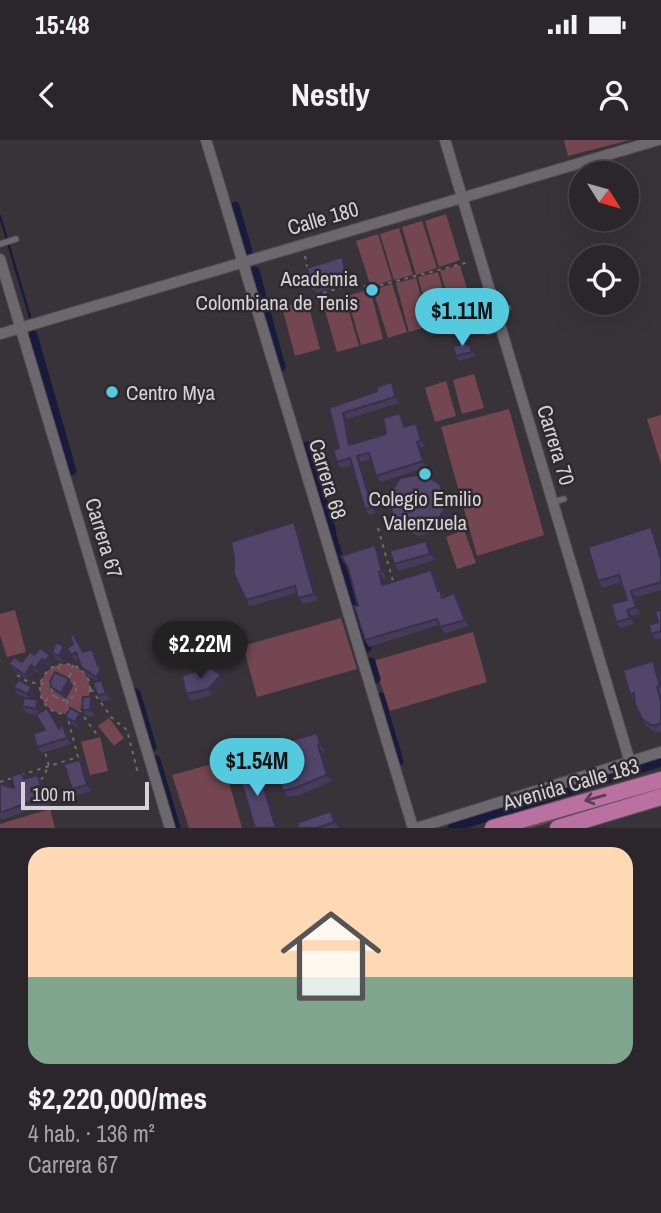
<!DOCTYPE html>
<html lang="es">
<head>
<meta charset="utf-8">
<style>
	body { margin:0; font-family:"Archivo Narrow",sans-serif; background:#363237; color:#f1f3f6; height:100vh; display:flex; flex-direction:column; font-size:26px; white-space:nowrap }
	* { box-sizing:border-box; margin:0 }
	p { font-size:23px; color:#a5a5a9 }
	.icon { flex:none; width:38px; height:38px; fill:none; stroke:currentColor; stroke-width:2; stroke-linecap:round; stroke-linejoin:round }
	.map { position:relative; height:688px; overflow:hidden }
	.drawer { display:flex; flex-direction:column; background:#2a262b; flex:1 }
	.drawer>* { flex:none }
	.needle { width:46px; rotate:127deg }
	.buttons { position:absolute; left:569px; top:21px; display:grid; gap:14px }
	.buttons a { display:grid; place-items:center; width:70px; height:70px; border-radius:50%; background:#2a262b; box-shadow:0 7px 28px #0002,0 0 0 2px #464347; font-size:35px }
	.scale { position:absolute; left:21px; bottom:18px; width:128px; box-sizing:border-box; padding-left:7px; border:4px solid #d6d2d6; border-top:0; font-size:19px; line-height:24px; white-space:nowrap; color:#d6d2d6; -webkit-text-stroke:5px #2e292f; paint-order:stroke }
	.price { position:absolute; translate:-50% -60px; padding:0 16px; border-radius:24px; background:#54cade; color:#111; font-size:23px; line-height:46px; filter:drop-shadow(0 2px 4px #0008) }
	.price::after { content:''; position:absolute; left:50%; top:42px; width:21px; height:16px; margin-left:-10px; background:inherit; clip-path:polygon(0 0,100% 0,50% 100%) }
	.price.active { background:#222; color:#fff }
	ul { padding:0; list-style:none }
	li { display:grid; align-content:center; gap:14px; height:371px; padding:0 28px }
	li span { display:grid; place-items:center; height:217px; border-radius:21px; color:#555 }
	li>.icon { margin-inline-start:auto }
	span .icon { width:126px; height:126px; fill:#fffc; stroke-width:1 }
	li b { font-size:30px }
	.status { display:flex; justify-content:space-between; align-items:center; height:49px; padding:0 35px; background:#2a262b; direction:ltr }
	.status svg { height:19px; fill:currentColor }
	header { display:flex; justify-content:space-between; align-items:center; height:91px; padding:0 28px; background:#2a262b; font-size:32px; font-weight:700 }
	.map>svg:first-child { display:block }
	.green { fill:#734651 }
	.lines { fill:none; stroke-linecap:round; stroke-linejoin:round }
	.stream { stroke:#181b3c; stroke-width:2.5 }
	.canal { stroke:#181b3c; stroke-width:9 }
	.lane-casing { stroke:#565157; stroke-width:7 }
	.street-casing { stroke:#565157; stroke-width:12 }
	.primary-casing { stroke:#565157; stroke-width:18 }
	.path { stroke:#6e6a6f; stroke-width:2; stroke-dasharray:3.5 5; stroke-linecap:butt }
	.lane { stroke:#6d676e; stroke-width:5 }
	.street { stroke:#6d676e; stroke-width:10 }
	.primary { stroke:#ba71a2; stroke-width:16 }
	.wall { fill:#463b5b }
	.shaded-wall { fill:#39304a }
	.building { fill:#51456a; stroke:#39304a; stroke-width:2 }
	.oneway { stroke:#583f52 }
	.poi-dot { fill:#54cade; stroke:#2e292f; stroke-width:2.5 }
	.labels { text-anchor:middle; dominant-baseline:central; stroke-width:5; stroke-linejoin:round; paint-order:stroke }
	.street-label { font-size:21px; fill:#d6d2d6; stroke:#2e292f }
	.poi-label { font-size:21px; fill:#d6d2d6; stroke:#2e292f; text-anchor:end }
</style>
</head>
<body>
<div class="status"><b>15:48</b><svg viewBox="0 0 49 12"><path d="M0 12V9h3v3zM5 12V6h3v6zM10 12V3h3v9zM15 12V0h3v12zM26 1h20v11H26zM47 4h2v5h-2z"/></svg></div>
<header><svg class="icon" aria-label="back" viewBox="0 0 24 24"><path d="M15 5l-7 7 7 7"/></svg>Nestly<svg class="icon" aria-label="person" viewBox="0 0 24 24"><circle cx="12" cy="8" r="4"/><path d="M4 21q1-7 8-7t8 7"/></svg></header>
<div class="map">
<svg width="661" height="688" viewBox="0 0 661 688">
	<rect width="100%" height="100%" fill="#383339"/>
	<g class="green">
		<path d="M564,0H630L568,16Z"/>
		<path d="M446,74L460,120L439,127L425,81Z"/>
		<path d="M422,81L437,128L416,135L402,87Z"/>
		<path d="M399,88L413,135L394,140L380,94Z"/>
		<path d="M378,94L392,140L371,147L356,101Z"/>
		<path d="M460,125L474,172L454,178L440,131Z"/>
		<path d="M438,132L451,179L431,185L418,137Z"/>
		<path d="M416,138L429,186L409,192L396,143Z"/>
		<path d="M392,144L407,192L388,198L373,150Z"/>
		<path d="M370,149L383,199L361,205L347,156Z"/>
		<path d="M345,158L359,206L337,212L323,164Z"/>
		<path d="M307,160L320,209L295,216L282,167Z"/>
		<path d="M474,234L484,268L462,274L453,240Z"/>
		<path d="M446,241L456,276L435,282L425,248Z"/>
		<path d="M509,269L544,395L477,416L441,287Z"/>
		<path d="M661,275V324L647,279Z"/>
		<path d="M464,390L476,423L457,429L446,397Z"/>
		<path d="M15,470L26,512L7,517L0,495V474Z"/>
		<path d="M341,478L357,529L257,557L243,506Z"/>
		<path d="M473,492L487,542L390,571L373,521Z"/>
		<circle cx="65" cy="549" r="25"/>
		<path d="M109,578L124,598L114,606L98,586Z"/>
		<path d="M100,597L108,631L90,635L81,602Z"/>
		<path d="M223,621L242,688H189L172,635Z"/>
		<path d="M661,646V649L531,688H519Z"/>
		<path d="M50,669L55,688H0V684Z"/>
	</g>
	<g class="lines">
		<g class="stream">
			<path d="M0,76L30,177"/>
			<path d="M152,607L153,611"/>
		</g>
		<g class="canal">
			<path d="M235,66L249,115"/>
			<path d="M255,131L281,227"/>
			<path d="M33,195L72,331"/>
			<path d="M307,306L332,393"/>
			<path d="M333,399L367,508"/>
			<path d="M371,522L376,539"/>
			<path d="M136,553L152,607"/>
			<path d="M380,557L399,621"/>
			<path d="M156,620L176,688"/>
			<path d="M452,688L661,622"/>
		</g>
		<defs>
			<g id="lane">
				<path d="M0,104L16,99"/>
				<path d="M496,170L508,168"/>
				<path d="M488,192L501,188"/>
				<path d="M553,362L564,359"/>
			</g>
			<g id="street">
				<path d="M206,0L413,688"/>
				<path d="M445,0L630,622"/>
				<path d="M0,119L170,688"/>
				<path d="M0,194L658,0"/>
				<path d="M417,688L661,612"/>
			</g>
			<g id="primary">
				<path d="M493,688L661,640"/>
				<path d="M558,688L661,657"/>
			</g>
		</defs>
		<use href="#lane" class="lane-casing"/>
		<use href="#street" class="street-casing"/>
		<use href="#primary" class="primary-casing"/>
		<g class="path">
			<path d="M305,116L307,127"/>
			<path d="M313,146L316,155L357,143L370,148L469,122"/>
			<path d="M378,388L393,441"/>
			<circle cx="65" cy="549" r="25"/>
			<path d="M58,526L62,536"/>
			<path d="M17,535L28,542L52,545"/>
			<path d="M70,536L73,525"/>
			<circle cx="64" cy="548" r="12"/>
			<path d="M91,549L112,578L127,590L138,634"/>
			<path d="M67,560L68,573"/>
			<path d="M45,561L54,555"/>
			<path d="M79,570L98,596"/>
			<path d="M21,635L78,617L68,579"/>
			<path d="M41,640L49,626L45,612"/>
			<path d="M0,642L12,638"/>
		</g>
		<use href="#lane" class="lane"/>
		<use href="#street" class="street"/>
		<use href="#primary" class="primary"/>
	</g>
	<g class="wall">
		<path d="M342,117L346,123L352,142L317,153L312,147Z"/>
		<path d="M469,204L472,208L475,216L459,221L456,216Z"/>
		<path d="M396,248L399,263L347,279L352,304L386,294L404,279L406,286L420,289L425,306L421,308L427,327L381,342L376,336L371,319L361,322L376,373L369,375L365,369L352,325L341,328L337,322L339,308L329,268L377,251Z"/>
		<path d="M445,351L451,372L439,391L418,396L398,386L394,380Z"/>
		<path d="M294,382L299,388L318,460L303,464L298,458L297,453L250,466L246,460Z"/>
		<path d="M651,387L656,393L661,411V450L636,457L640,474L632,476L634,484L620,488L616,482L627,460L621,442L603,448L598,441Z"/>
		<path d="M375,405L379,411L386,437L383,438L385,444L431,430L436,436L440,450L445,457L454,453L458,459L469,486L445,493L439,485L369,507L365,500L358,466Z"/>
		<path d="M430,407L434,420L399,431L394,424Z"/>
		<path d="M661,470V498L656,500L651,494L658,482Z"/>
		<path d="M73,494L84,512L96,515L100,528L105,535L102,541L105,546L110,559L102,562L98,556L97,541L85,534L81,527L78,520L76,521L67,508L73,504Z"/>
		<path d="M64,506L69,512L64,523L56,519L52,513Z"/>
		<path d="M34,515L54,521L50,527L47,525L40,534L35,531L29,541L14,530L9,524L22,522Z"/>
		<path d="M653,521L657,527L661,541V592H655L646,586L642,579L635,561L630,555Z"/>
		<path d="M221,535L225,541L212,555L191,561L186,554Z"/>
		<path d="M69,539L73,546L66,559L56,553L51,547Z"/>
		<path d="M13,547H32L36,553L32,559L42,567L41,572L47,568L59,588L62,583L66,589L71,604L42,613L37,607L45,590L36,575L26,573L22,566L27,558L17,554Z"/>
		<path d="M95,564V576H87L82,570Z"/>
		<path d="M80,573L84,579L79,588L70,583L65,577Z"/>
		<path d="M321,600L324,611L322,612L332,641L300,655L288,657L283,651L280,622Z"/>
		<path d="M84,626L91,651L76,656L72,649Z"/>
		<path d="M22,633L26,639L38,635L42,642L49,666L37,670L35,668L2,680L0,677V644L14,648Z"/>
		<path d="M335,677L339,688H299Z"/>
	</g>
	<g class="shaded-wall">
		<path d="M342,117L346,123L352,142L347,136Z"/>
		<path d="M392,242L396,248L399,263L395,257Z"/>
		<path d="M343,273L347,279L353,311L349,305Z"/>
		<path d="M400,273L404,279L408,292L404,287Z"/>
		<path d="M416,283L420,289L425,306L421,301Z"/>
		<path d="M417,302L421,308L427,327L423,321Z"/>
		<path d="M357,316L361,322L376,373L372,367Z"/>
		<path d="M440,344L445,351L451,372L439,391L435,385Z"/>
		<path d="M294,382L299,388L318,460L314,454Z"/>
		<path d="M651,387L656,393L661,411V419Z"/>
		<path d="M426,401L430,407L434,420L430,414Z"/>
		<path d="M375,405L379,411L386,437L382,431Z"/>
		<path d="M431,430L436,436L442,457L438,451Z"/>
		<path d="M379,432L383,438L387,451L382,445Z"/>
		<path d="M631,451L636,457L640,474L636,467Z"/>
		<path d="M454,453L458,459L469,486L465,480Z"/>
		<path d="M627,470L632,476L634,484L630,478Z"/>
		<path d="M64,506L69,512L64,523L59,516Z"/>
		<path d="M92,509L96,515L101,529L105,535L102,541L105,546L110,559L96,537L98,526Z"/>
		<path d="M50,515L54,521L50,527L45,521Z"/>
		<path d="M42,519L47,525L40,534L35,528Z"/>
		<path d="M653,521L657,527L661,541V548Z"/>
		<path d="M31,525L35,531L29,541L25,535Z"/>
		<path d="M221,535L225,541L212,555L208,549Z"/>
		<path d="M69,539L73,546L66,559L61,553Z"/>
		<path d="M32,547L36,553L31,561L27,554Z"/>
		<path d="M91,557L95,564V576L90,570Z"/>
		<path d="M38,560L42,567L41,575L36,569Z"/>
		<path d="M80,573L84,579L79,588L75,582Z"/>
		<path d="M62,583L66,589L71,604L67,598Z"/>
		<path d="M317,593L321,600L324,611L320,605Z"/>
		<path d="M318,605L322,612L332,641L327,635Z"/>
		<path d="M80,620L84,626L91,651L87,645Z"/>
		<path d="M257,626L262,633L279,688H276Z"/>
		<path d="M38,635L42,642L49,666L45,660Z"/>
		<path d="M331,671L335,677L339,688L334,682Z"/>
	</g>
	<g class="building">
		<path d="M342,117L347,136L312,147L307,128Z"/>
		<path d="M465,199L467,205L469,204L472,212L456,216L453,206L459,205L458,201Z"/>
		<path d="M392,242L395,257L343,273L349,305L386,294L383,278L400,273L404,287L416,283L421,301L417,302L423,321L376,336L369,313L357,316L372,367L365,369L350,318L337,322L333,310L339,308L329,268L377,251V247Z"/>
		<path d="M422,334L440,344L446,366L435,385L414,390L394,380L388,357L400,338Z"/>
		<path d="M294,382L314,454L298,458L295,446L246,460L234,434V418L231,402Z"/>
		<path d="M651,387L661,419V442L631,451L636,467L627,470L630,478L616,482L611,464L627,460L619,435L598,441L588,407Z"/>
		<path d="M426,401L430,414L394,424L390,411Z"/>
		<path d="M375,405L382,431L379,432L382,445L431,430L438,451L440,450L442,458L454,453L465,480L440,487L437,479L365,500L354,466H358L348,428L341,416Z"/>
		<path d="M661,470V491L651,494L649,485L658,482L655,471Z"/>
		<path d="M73,494L83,512L92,509L98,526L101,529L96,537L81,527L76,512L71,515L67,508L73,504L70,496Z"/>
		<path d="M56,502L64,506L59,516L52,513Z"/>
		<path d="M40,508L50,515L45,521L42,519L35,528L31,525L25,535L9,524L14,517L22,522L30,512L34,515Z"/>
		<path d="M653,521L660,546L657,547L661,562V583L657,585H651L642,579L635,564L634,553L630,555L623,530Z"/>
		<path d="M209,527L221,535L208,549L186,554L182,536L195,531L202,536Z"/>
		<path d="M55,532L69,539L61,553L51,547L50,541Z"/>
		<path d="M19,540L32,547L27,554L13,547Z"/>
		<path d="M101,540L106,553L98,556L93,543Z"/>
		<path d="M83,557H91L90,570H82Z"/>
		<path d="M24,558L38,560L36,569L22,566Z"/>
		<path d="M47,568L59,589L62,583L67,598L37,607L33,594L45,590L36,575Z"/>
		<path d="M70,568L80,573L75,582L65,577Z"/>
		<path d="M317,593L320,605H318L327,635L295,648L283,651L275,624L280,622L275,605Z"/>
		<path d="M80,620L87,645L72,649L64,624Z"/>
		<path d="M257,626L276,688H255L238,631Z"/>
		<path d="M22,633L24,639L38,635L45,660L32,663V661L0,673V644L14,648L11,636Z"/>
		<path d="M331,671L334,682L317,688H299L297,683Z"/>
	</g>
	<defs><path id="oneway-shaft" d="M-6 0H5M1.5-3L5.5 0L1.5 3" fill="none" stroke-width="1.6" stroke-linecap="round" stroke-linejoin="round" transform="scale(1.75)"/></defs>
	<use class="oneway" href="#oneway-shaft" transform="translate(595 658) rotate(164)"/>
	<g class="poi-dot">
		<circle cx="372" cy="150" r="7"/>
		<circle cx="112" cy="252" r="7"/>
		<circle cx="425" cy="334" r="7"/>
	</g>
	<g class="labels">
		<g class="street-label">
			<text transform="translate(323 78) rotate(-16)">Calle 180</text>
			<text transform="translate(556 305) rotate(73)">Carrera 70</text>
			<text transform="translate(328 339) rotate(73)">Carrera 68</text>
			<text transform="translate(104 398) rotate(73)">Carrera 67</text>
			<text transform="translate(571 644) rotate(-16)">Avenida Calle 183</text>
		</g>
		<g class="poi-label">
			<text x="358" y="138">Academia<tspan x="358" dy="24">Colombiana de Tenis</tspan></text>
			<text x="126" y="252" text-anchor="start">Centro Mya</text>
			<text x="425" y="358" text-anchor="middle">Colegio Emilio<tspan x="425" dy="24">Valenzuela</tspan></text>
		</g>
	</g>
</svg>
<div class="buttons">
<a><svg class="needle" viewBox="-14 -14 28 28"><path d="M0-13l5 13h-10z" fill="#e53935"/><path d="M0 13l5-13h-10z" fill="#a5a5a9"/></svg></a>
<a><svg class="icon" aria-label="locate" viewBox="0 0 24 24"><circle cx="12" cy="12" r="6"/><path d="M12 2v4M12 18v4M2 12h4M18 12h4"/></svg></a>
</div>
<div class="scale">100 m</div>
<b class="price" style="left:462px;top:208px">$1.11M</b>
<b class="price active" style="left:200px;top:541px">$2.22M</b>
<b class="price" style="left:257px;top:658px">$1.54M</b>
</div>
<section class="drawer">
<ul>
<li><span style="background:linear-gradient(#ffd9b3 60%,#7fa58c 0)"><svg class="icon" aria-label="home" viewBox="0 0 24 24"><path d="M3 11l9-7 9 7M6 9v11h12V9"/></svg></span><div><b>$2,220,000/mes</b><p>4 hab. · 136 m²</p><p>Carrera 67</p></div></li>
</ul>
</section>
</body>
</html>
